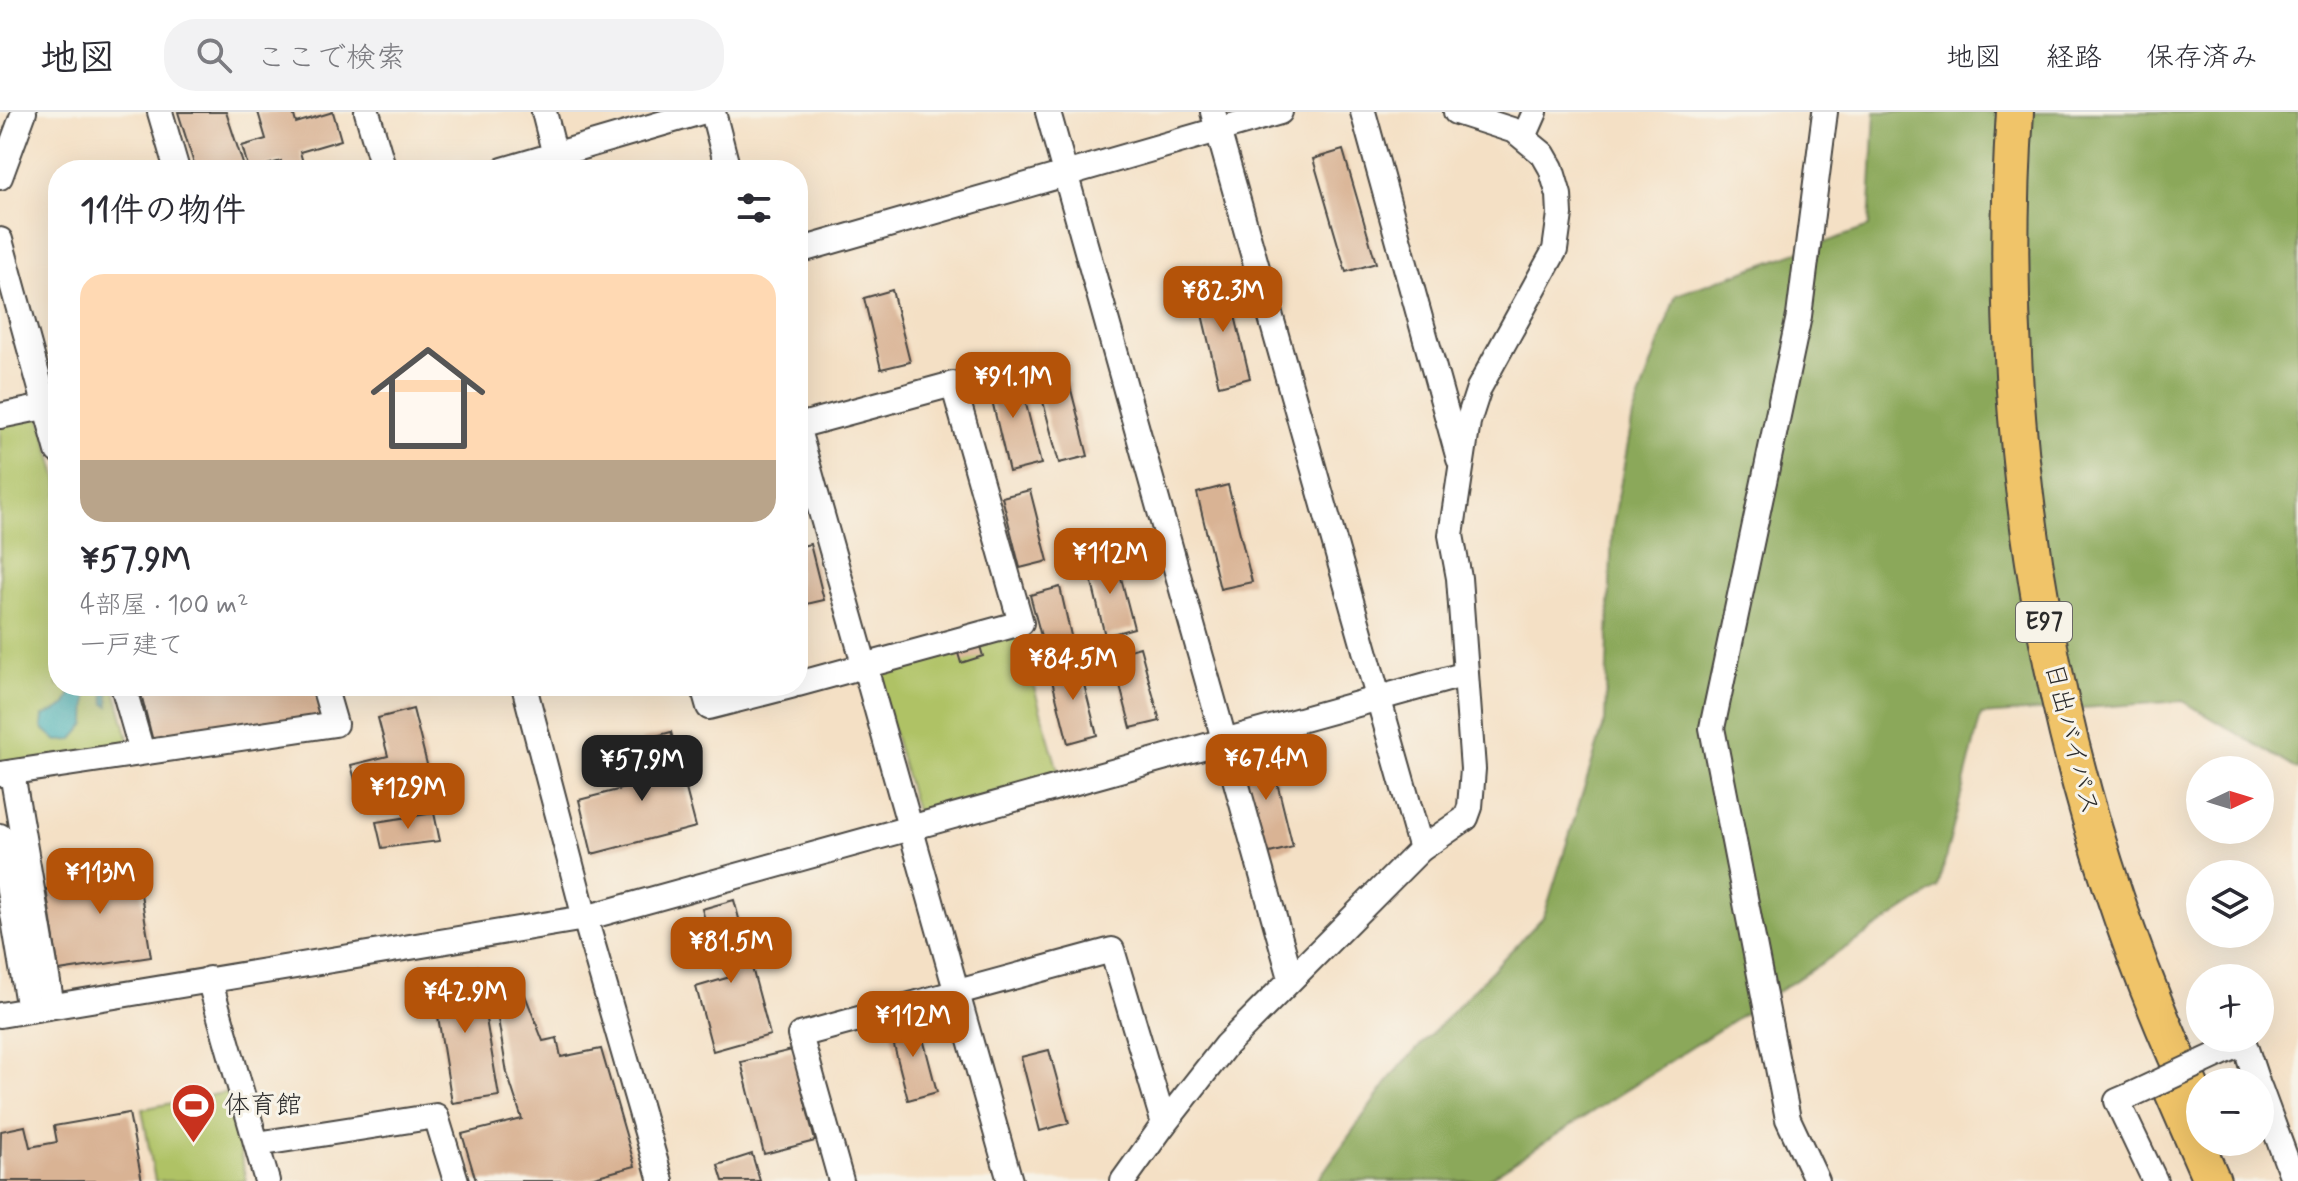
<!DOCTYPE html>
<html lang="ja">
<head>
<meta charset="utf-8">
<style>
	body { margin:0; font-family:Mynerve,"Klee One",sans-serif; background:#f2f2f3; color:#2b2b33; height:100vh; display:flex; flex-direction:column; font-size:30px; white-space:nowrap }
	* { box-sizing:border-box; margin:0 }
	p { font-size:26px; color:#7c7c81 }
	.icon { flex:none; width:44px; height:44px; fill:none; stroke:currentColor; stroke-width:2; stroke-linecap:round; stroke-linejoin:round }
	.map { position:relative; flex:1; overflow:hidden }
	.side { position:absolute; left:48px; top:48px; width:760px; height:536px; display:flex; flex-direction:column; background:#fff; border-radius:32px; box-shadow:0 8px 32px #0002 }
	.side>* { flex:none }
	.needle { width:52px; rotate:86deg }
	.fabs { position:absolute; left:2186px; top:644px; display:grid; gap:16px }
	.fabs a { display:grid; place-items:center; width:88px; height:88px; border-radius:50%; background:#fff; box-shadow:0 8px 32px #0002; font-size:40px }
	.price { position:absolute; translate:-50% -68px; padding:0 18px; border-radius:16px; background:#b45309; color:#fff; font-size:26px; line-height:52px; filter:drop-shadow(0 2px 4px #0008) }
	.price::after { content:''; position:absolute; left:50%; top:48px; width:24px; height:18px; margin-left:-12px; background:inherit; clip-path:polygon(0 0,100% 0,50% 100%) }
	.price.on { background:#222; color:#fff }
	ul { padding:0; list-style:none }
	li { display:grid; align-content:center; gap:16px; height:424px; padding:0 32px }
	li+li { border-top:2px solid #e1e1e2 }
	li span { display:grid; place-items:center; height:248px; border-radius:24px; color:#555 }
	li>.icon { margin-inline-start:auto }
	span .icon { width:144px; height:144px; fill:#fffc; stroke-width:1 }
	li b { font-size:34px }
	h2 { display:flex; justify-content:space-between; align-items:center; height:96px; padding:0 32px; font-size:34px }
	header { display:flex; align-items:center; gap:48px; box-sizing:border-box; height:112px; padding:0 40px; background:#fff; border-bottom:2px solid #e1e1e2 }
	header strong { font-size:38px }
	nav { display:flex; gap:44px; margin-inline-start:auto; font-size:28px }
	.search { width:560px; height:72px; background:#f2f2f3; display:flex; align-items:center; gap:20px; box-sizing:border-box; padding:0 28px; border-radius:32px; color:#7c7c81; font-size:30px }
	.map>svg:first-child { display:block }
	.green { fill:#afc265; stroke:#6d7648; stroke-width:2 }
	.forest { fill:#8ba85a; stroke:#5b6a42; stroke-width:2 }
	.water { fill:#3aacb2; stroke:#326c6e; stroke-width:2 }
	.building { fill:#d9b394 }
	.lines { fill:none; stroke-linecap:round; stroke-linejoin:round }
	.minor-casing { stroke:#494642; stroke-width:28 }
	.highway-casing { stroke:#494642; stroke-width:40 }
	.minor { stroke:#fff; stroke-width:24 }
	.highway { stroke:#f0c469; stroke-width:36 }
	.minor-bridge-casing { stroke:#494642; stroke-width:28; stroke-linecap:butt }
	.minor-bridge { stroke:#fff; stroke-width:24 }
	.labels { text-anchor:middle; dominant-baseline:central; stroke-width:6; stroke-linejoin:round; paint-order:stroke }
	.shield { fill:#f7f3e8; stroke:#686764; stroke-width:2 }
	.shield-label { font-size:24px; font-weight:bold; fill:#2b2b2b }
	.street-label { font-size:26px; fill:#2b2b2b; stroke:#f7f3e8 }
	.poi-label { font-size:26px; fill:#2b2b2b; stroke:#f7f3e8; text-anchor:start }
</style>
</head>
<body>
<header>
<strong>地図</strong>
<div class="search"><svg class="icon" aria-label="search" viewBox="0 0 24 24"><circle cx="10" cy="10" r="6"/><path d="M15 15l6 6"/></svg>ここで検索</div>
<nav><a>地図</a><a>経路</a><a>保存済み</a></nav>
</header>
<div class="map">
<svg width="2298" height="1069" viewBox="0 0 2298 1069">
	<rect width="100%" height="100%" fill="#f7f3e8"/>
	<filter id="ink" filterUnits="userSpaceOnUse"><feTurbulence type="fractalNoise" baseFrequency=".0125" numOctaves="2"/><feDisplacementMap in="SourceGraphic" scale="16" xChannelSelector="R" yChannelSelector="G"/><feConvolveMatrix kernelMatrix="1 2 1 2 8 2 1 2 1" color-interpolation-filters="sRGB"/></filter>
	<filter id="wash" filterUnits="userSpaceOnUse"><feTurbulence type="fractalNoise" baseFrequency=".006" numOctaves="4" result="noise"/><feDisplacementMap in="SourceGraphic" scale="32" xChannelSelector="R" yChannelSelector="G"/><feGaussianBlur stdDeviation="1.8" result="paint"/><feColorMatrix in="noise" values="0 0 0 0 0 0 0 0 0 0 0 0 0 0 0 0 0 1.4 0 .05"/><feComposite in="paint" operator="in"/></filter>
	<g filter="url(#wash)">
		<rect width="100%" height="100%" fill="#f4e0c5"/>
		<g class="green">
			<path d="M40,303L58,368V574H114L130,633L0,654V312Z"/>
			<path d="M1018,520L1059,662L917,703L877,562Z"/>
			<path d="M228,980L246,1069H155L142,997Z"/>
		</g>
		<path class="forest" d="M1875,0H2298V658L2183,589L1981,603L1938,776L1485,1069H1317L1394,961L1544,804L1605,609L1612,418L1633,304L1676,183L1869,115Z"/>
		<path class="water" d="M72,574H108L109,594L105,592L104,579L100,576L90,579L87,584L86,612L72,628L57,629L42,616L43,604C62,596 68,598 72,574Z"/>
		<g id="blocks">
			<g class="building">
				<path d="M178,0H226L245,58H196Z"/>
				<path d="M258,0H293L296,11L333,0L341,28L300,40L305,58H283L281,49L249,58L242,34L266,27Z"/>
				<path d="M1343,38L1376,151L1346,160L1313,47Z"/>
				<path d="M1227,170L1250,266L1219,274L1196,177Z"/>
				<path d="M892,178L910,250L881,257L864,186Z"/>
				<path d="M1017,256L1041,352L1009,360L986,263Z"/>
				<path d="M1069,270L1088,344L1059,351L1040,278Z"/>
				<path d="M1228,373L1252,470L1220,477L1197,381Z"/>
				<path d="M1030,378L1048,449L1020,456L1002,385Z"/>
				<path d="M810,432L824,488L798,494V435Z"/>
				<path d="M1115,443L1134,516L1105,524L1087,450Z"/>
				<path d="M1060,475L1074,537L1046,543L1030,483Z"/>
				<path d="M979,531L983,544L961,551L957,538Z"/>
				<path d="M1140,535L1160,609L1131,616L1112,543Z"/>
				<path d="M1078,549L1097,623L1068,631L1049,557Z"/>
				<path d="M139,574H313L322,605L155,637Z"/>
				<path d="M413,597L434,680L363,698L351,653L388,644L378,606Z"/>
				<path d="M671,620L696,715L592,742L579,688L652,669L641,628Z"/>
				<path d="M1269,638L1293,735L1262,743L1238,646Z"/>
				<path d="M434,701L440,729L382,736L376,710Z"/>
				<path d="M135,744L151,845L59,859L46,777L82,771L79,753Z"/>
				<path d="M734,788L770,923L713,939L696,875L730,865L721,835L713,838L702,797Z"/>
				<path d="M477,854L499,984L452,991L431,861Z"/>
				<path d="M525,883L543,929L557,926L561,945L601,937L635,1054L579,1069H476L462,1022L522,1007L507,961L496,895Z"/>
				<path d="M918,907L937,980L908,988L889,914Z"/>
				<path d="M792,938L815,1029L764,1042L741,950Z"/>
				<path d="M1049,938L1069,1011L1040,1019L1021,945Z"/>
				<path d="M129,1001L142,1069H0L1,1019L25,1014L30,1035L57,1030L54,1014Z"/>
				<path d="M752,1042L760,1069H723L718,1053Z"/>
			</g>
		</g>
	</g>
	<g filter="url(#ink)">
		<use href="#blocks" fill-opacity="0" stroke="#494642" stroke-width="2"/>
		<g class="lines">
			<defs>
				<g id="minor">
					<path d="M160,0L177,58"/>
					<path d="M367,0L384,58"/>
					<path d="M544,0L555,43"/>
					<path d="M713,0L728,58"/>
					<path d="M1048,0L1291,866"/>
					<path d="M1213,0L1421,737"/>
					<path d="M1363,0L1459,347"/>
					<path d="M1524,25L1535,0"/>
					<path d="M503,58L701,0"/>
					<path d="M0,65L24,0"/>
					<path d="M0,128L58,339"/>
					<path d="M798,139L1280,0"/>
					<path d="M0,304L44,295"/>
					<path d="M798,314L953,272L1021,511L798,572"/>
					<path d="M798,318L1010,1069"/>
					<path d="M123,574L142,640"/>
					<path d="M524,574L585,806L661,1069"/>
					<path d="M703,574L709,595L791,574"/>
					<path d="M12,661L52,894"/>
					<path d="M0,662L335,612L324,574"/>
					<path d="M0,724L29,898"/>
					<path d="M209,867L267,1069"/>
					<path d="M0,903L585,806L1466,562"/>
					<path d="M2232,936L2245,934L2257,970"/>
					<path d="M2260,977L2294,1069"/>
					<path d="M2131,983L2117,989L2155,1069"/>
					<path d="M257,1032L436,1004L456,1069"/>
					<path d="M841,1069L800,923L1112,838L1164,1012"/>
					<path d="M1123,1069L1164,1012L1226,933L1421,737L1466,706L1470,695L1473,657L1459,466L1451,423L1468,310L1479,276L1555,138L1560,102L1559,83L1551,56L1543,42L1515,19L1456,0"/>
					<path d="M1817,1069L1788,1007L1712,616L1799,204L1825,0"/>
				</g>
				<g id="highway">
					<path d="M2015,0C1992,340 2054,687 2200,996"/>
					<path d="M2171,975L2212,1069"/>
				</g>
			</defs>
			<use href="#minor" class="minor-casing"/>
			<use href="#highway" class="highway-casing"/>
			<use href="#minor" class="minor"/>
			<use href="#highway" class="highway"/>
			<defs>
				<path id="minor-bridge" d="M2131,983L2232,936"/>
			</defs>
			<use href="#minor-bridge" class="minor-bridge-casing"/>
			<use href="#minor-bridge" class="minor-bridge"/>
		</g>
	</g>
	<defs>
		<symbol id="stadium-pin" viewBox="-11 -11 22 30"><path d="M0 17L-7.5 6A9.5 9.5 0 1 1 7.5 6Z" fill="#c8321e" stroke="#f7f3e8"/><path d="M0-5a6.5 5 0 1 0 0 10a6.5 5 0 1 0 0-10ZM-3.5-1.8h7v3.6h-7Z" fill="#fff"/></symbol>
	</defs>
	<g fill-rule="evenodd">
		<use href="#stadium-pin" x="168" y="968" width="51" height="69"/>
	</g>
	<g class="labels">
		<rect class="shield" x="2016" y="490" width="56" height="40" rx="6"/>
		<g class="shield-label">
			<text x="2044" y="510">E97</text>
		</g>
		<g class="street-label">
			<text transform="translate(2071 627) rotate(76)">日出バイパス</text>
		</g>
		<g class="poi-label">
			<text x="224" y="994">体育館</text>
		</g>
	</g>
</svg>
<div class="fabs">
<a><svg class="needle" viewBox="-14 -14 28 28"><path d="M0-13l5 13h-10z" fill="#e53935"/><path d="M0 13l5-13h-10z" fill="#7c7c81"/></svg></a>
<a><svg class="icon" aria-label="layers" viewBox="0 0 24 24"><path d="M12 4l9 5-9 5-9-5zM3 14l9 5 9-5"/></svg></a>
<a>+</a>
<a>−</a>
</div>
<b class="price" style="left:1223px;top:222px">¥82.3M</b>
<b class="price" style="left:1013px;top:308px">¥91.1M</b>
<b class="price" style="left:1110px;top:484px">¥112M</b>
<b class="price" style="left:1073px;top:590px">¥84.5M</b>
<b class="price" style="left:1266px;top:690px">¥67.4M</b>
<b class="price on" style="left:642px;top:691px">¥57.9M</b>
<b class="price" style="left:408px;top:719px">¥129M</b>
<b class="price" style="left:100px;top:804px">¥113M</b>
<b class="price" style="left:731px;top:873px">¥81.5M</b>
<b class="price" style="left:465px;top:923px">¥42.9M</b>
<b class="price" style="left:913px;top:947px">¥112M</b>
<section class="side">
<h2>11件の物件<svg class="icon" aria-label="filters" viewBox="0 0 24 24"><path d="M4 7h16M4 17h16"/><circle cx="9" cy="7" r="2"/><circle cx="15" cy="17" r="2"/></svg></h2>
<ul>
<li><span style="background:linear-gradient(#ffd9b3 75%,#b9a48a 0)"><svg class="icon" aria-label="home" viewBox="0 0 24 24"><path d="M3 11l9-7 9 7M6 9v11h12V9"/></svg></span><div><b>¥57.9M</b><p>4部屋 · 100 m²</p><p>一戸建て</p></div></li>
</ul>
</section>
</div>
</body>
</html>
